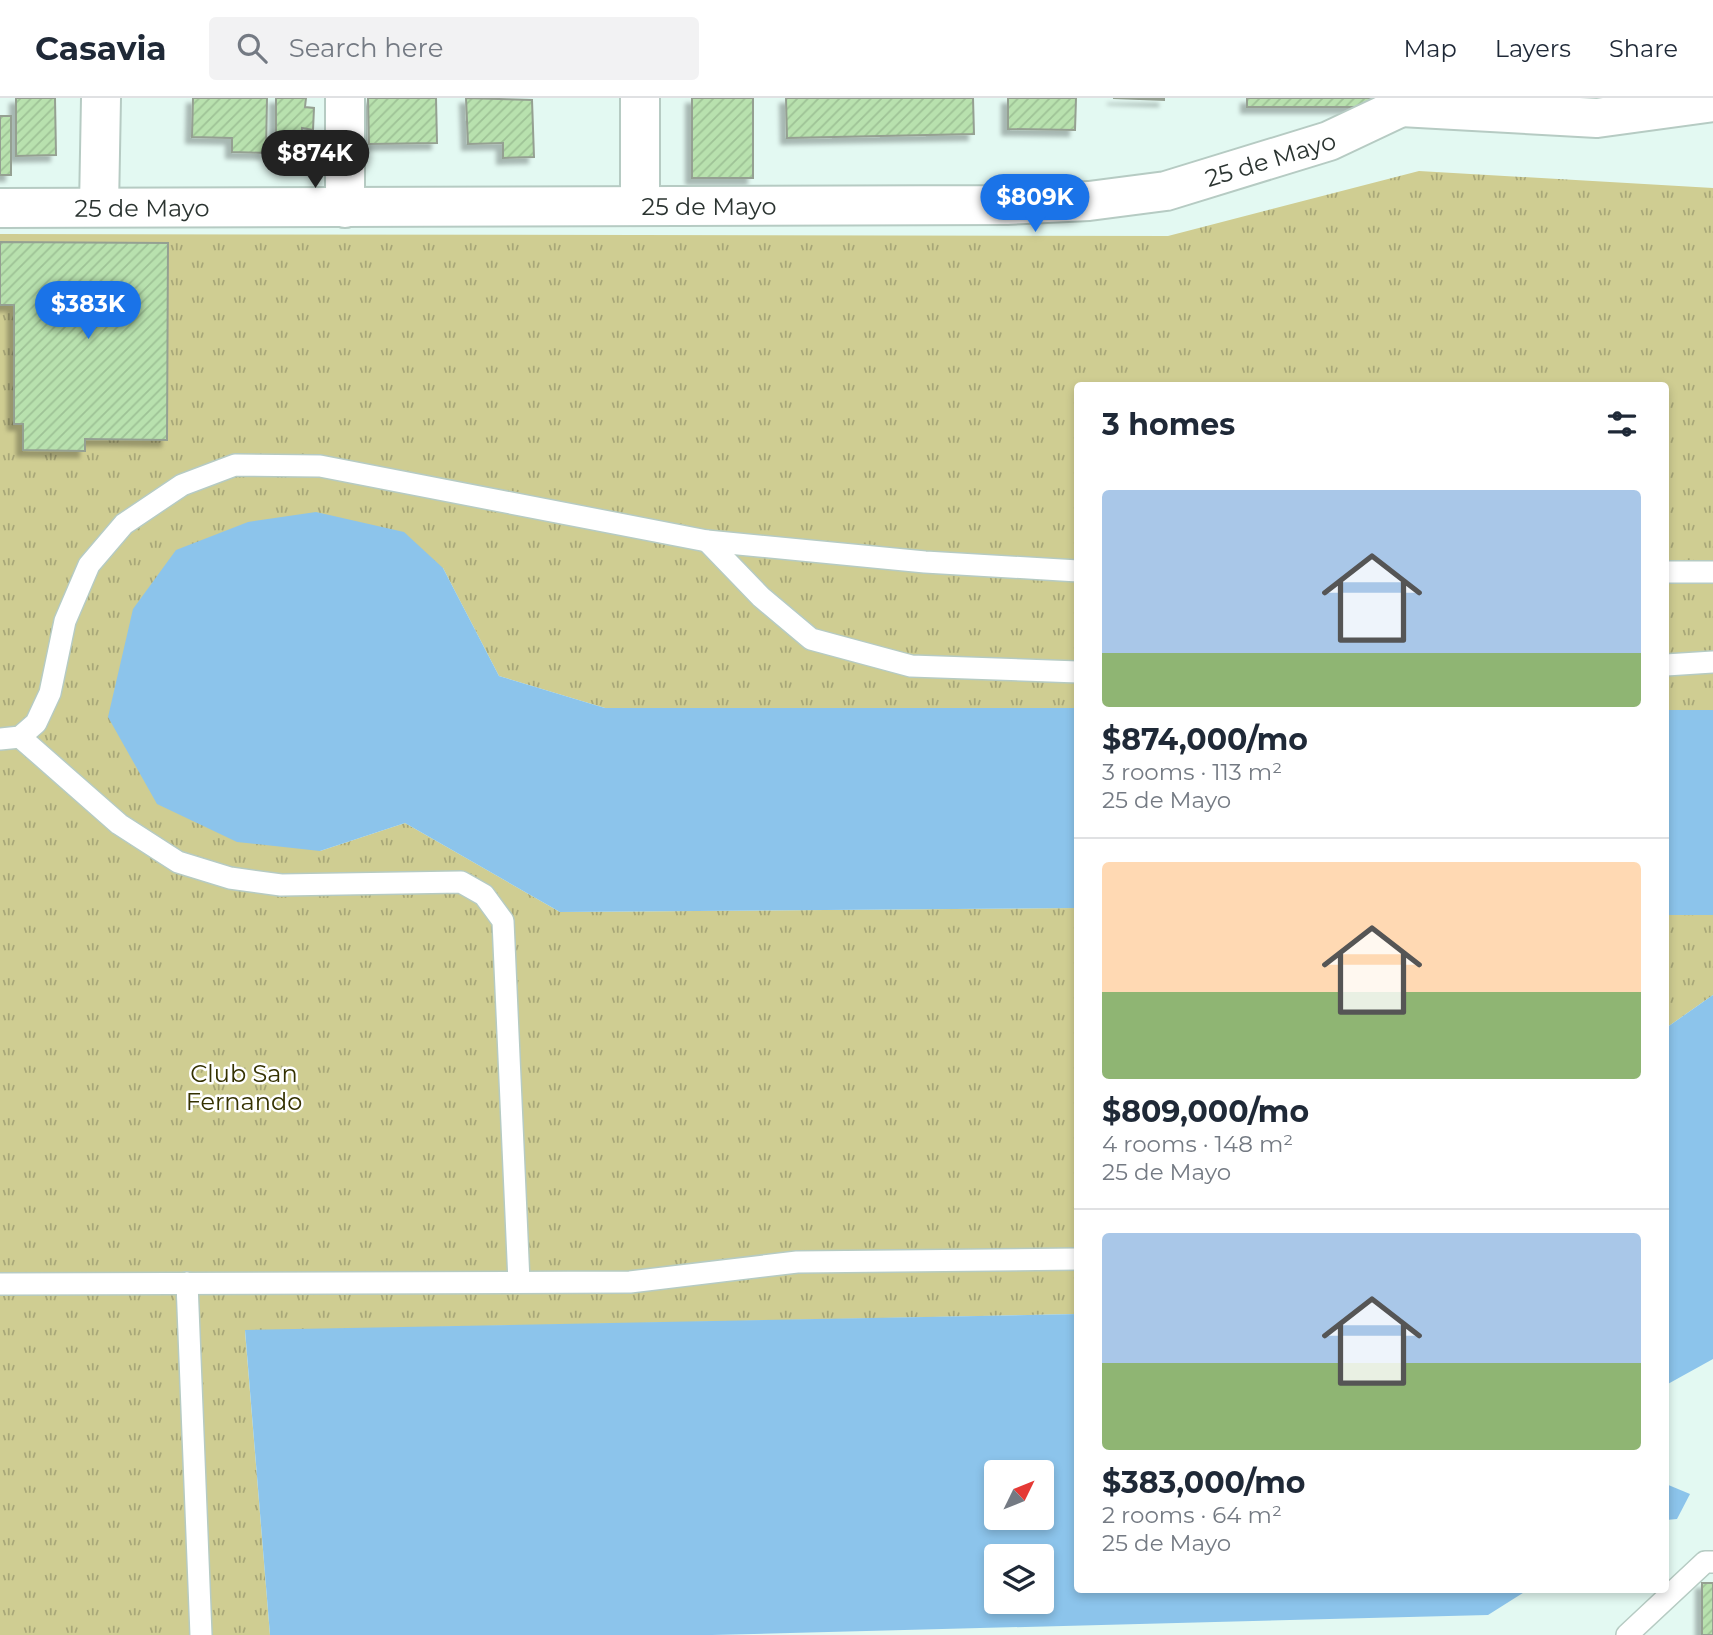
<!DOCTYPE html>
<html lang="en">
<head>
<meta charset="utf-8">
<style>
	body { margin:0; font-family:Montserrat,sans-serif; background:#f2f2f3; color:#1f2937; height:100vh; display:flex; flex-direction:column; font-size:26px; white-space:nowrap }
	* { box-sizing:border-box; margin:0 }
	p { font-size:23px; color:#747a83 }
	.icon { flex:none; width:38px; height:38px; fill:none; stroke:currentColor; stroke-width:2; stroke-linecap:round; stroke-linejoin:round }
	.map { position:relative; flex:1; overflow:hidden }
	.panel { position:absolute; left:1074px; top:284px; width:595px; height:1211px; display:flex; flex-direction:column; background:#fff; border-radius:7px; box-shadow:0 4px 10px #0003 }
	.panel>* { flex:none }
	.needle { width:46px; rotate:47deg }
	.tools { position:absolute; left:984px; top:1362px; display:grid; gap:14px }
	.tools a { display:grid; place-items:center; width:70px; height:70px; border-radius:7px; background:#fff; box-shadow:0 4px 10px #0003; font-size:35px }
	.price { position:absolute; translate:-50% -60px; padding:0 16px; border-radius:24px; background:#1a73e8; color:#fff; font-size:23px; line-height:46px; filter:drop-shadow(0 2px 4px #0008) }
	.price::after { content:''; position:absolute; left:50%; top:42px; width:21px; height:16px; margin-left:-10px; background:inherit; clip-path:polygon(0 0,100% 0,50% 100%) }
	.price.active { background:#222; color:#fff }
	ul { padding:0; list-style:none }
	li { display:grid; align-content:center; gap:14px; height:371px; padding:0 28px }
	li+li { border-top:2px solid #e0e1e3 }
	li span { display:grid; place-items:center; height:217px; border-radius:7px; color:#555 }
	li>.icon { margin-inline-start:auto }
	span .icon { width:126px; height:126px; fill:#fffc; stroke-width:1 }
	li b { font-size:30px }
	h2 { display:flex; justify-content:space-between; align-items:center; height:84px; padding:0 28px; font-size:30px }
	header { display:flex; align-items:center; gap:42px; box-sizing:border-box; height:98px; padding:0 35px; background:#fff; border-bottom:2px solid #e0e1e3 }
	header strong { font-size:33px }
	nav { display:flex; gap:38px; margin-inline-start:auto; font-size:24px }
	.search { width:490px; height:63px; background:#f2f2f3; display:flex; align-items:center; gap:18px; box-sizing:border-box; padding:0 24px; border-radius:7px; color:#747a83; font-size:26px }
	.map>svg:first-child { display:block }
	.park { fill:url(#park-tufts) }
	.water { fill:#8cc4eb; fill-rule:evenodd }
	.building { fill:url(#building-hatch); stroke:#95a092; stroke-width:2; filter:url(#shadow) }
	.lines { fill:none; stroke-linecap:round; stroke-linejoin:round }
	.lane-casing { stroke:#b6cbc3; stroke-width:24 }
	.street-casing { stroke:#b6cbc3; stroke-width:42 }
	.lane { stroke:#fff; stroke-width:21 }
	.street { stroke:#fff; stroke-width:38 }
	.labels { text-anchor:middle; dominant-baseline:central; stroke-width:5; stroke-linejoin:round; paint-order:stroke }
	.street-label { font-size:24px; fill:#2b3431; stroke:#fff }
	.park-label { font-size:24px; fill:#343100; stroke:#fff }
</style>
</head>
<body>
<header>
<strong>Casavia</strong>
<div class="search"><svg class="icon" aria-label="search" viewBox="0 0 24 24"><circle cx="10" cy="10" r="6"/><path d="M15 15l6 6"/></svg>Search here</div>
<nav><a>Map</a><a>Layers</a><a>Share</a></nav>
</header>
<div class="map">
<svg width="1713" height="1537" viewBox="0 0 1713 1537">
	<defs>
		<pattern id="park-tufts" width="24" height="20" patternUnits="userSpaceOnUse" patternTransform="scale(1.75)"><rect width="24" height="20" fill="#cfcd92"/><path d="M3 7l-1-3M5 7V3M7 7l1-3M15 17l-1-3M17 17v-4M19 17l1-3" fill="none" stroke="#a8a778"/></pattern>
		<pattern id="building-hatch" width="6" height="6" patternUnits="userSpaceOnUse" patternTransform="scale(1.75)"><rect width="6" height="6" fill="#b8e1ae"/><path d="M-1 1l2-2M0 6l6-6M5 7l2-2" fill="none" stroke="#9ec296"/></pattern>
		<filter id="shadow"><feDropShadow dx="-6" dy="6" stdDeviation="2" flood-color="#0004"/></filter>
	</defs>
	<rect width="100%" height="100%" fill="#e3f9f2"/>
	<g class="park">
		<path d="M1419,73L1713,90V612H1666V287H1078V610H605L499,578L443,470L320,753L405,725L560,814L1078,810V1216L245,1233L270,1537H0V136L1168,138Z"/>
		<path d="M1666,817H1713V897L1666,930Z"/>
	</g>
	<g class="water">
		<path d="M316,414L404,434L443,470L499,578L605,610H1078V810L560,814L405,725L320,753L237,744L157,706L108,619L133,511L176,452L248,424Z"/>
		<rect x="1666" y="612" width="47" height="205"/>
		<path d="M1713,897V1261L1666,1287V930Z"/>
		<path d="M1078,1216V1491H1529L1488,1517L712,1537H270L245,1232ZM996,1374H1041V1419H996ZM996,1458H1041V1503H996Z"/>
		<path d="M1666,1386L1690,1396L1677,1421L1666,1422Z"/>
	</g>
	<g class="building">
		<path d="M16,0H55L56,57L16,58Z"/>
		<path d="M193,0H267L266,55L232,54V40L192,39Z"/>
		<path d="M276,0H306L305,9L314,10L313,32L302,30L300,58H276Z"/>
		<path d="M368,0H436L437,45L369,46Z"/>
		<path d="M466,0L532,2L534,59L503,60V45L468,46Z"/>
		<rect x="692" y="0" width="61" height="80"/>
		<path d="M786,0H973L974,36L787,40Z"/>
		<path d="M1008,0H1076L1075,32L1008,31Z"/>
		<path d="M1113,0H1164V2Z"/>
		<rect x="1247" y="0" width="125" height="9"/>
		<rect x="0" y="18" width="11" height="59"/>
		<path d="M0,144L168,145L167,342L85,341V353L23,352V326H14V207H0Z"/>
		<rect x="1702" y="1485" width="11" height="52"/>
	</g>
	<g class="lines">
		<defs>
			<g id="lane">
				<path d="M707,443L761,499L811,541L911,568L1078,574"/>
				<path d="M1666,474H1713"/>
				<path d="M1666,567L1713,564"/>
				<path d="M20,639L119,726L178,764L230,780L281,787L461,784L484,797L503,823L519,1184"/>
				<path d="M0,641L20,639L36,625L50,595L65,523L89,467L124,426L182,387L235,367L320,368L707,443L925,464L1078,473"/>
				<path d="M187,1185L201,1537"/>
				<path d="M0,1186L630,1184L797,1164L1078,1161"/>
				<path d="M1627,1537L1705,1464H1713"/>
			</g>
			<g id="street">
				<path d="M640,0V108"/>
				<path d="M1401,9L1597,20L1713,4"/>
				<path d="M99,109L101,0"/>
				<path id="s1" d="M0,110L1007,107L1089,103L1166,93L1329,43L1401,9L1413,0"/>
				<path d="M345,110V0"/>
			</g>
		</defs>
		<use href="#lane" class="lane-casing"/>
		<use href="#street" class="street-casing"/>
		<use href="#lane" class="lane"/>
		<use href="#street" class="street"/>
	</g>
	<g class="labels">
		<g class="street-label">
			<text stroke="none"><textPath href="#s1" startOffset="1276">25 de Mayo</textPath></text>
			<text stroke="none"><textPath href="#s1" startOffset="709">25 de Mayo</textPath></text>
			<text stroke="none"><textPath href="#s1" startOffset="142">25 de Mayo</textPath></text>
		</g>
		<g class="park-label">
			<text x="244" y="975">Club San<tspan x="244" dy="28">Fernando</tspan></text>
		</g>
	</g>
</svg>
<div class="tools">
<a><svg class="needle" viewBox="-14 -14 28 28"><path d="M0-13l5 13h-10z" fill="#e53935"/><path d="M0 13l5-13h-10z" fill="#747a83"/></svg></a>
<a><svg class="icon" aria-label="layers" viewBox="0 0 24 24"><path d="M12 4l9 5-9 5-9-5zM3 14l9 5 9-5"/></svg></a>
</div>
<b class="price active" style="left:315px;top:92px">$874K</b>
<b class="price" style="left:1035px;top:136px">$809K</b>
<b class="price" style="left:88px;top:243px">$383K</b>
<section class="panel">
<h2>3 homes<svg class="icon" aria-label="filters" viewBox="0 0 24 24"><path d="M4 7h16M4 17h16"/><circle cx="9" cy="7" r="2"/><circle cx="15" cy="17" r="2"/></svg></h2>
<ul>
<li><span style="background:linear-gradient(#a9c7e8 75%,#8fb573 0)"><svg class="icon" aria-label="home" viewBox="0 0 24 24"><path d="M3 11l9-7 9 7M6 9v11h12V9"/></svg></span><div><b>$874,000/mo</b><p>3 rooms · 113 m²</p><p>25 de Mayo</p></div></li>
<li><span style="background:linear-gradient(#ffd9b3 60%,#8fb573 0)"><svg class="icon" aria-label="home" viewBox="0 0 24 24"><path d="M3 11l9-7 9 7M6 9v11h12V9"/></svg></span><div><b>$809,000/mo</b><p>4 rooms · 148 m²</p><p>25 de Mayo</p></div></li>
<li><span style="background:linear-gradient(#a9c7e8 60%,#8fb573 0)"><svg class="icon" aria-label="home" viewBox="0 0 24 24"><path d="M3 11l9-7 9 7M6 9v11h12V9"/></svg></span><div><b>$383,000/mo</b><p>2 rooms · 64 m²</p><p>25 de Mayo</p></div></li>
</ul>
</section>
</div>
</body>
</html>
